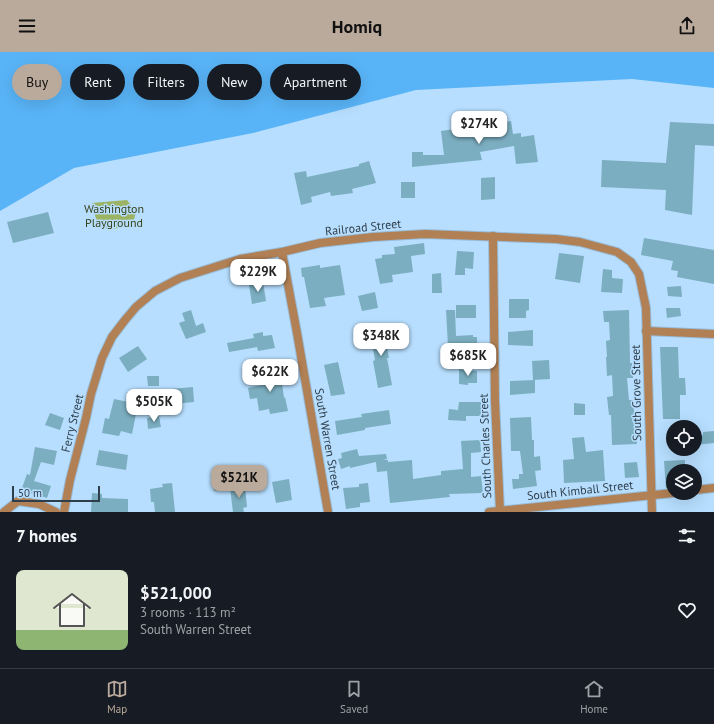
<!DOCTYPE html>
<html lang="en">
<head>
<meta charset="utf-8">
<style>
	body { margin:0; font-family:"PT Sans",sans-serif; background:#20242c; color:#f1f3f6; height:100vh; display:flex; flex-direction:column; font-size:15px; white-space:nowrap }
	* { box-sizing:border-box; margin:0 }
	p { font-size:13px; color:#9ea1a6 }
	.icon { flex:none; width:22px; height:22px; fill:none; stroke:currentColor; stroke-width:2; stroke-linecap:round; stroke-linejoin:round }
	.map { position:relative; height:460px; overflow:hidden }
	.details { display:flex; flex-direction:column; background:#171b24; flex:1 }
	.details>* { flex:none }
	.top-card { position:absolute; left:12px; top:12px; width:400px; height:36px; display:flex; gap:8px }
	.fabs { position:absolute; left:666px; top:368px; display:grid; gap:8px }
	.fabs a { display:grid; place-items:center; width:36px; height:36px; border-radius:50%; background:#171b24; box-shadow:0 4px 16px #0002; font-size:20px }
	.scale { position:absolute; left:12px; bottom:10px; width:88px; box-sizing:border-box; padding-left:4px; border:2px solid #2f3e4b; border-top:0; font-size:11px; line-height:14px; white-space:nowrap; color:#2f3e4b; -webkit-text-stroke:3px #b7defe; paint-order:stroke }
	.price { position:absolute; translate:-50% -34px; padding:0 9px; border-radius:8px; background:#fff; color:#222; font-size:13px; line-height:26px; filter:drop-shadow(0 1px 2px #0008) }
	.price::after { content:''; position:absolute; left:50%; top:24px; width:12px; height:9px; margin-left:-6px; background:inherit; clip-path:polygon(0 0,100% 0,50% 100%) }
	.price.active { background:#baaa9b; color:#111 }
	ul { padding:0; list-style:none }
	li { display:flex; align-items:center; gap:12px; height:100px; padding:0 16px }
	li span { display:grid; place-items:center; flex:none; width:112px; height:80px; border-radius:8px; color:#555 }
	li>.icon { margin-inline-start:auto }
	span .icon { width:48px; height:48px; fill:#fffc; stroke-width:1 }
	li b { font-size:17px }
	h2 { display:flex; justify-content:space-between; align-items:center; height:48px; padding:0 16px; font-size:17px }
	.tag { padding:0 14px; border-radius:18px; background:#171b24; box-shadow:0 4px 16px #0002; font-size:14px; line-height:36px }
	.tag.active { background:#baaa9b; color:#111 }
	header { display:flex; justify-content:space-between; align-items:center; height:52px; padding:0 16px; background:#baaa9b; color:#111; font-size:18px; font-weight:700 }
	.dock { display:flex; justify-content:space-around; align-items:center; height:56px; border-top:1px solid #363941; background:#171b24; font-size:11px; color:#9ea1a6 }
	.dock a { display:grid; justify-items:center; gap:2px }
	.dock .active { color:#baaa9b }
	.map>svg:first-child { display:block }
	.green { fill:#9bb363 }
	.water { fill:#59b4f7 }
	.building { fill:#7baec0 }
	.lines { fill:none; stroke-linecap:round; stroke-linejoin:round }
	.street-casing { stroke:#99bbd7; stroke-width:10 }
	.street { stroke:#b18054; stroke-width:8 }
	.labels { text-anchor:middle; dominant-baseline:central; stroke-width:3; stroke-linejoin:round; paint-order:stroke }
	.park-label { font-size:12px; fill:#37431a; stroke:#b7defe }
	.street-label { font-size:12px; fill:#2f3e4b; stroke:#b7defe }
</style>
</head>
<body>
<header><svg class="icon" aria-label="menu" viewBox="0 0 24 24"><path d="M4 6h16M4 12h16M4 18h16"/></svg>Homiq<svg class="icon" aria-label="share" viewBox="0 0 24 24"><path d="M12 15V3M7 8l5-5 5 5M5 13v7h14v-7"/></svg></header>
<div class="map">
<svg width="714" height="460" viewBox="0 0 714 460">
	<rect width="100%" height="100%" fill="#b7defe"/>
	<path class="green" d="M127,148L136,160L133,171C108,181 97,181 92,151Z"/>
	<path class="water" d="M0,0H714V36L632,27L416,38L253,81L74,116L0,159Z"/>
	<g class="building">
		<path d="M511,69L513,82L521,81V85L534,83L538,110L516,112L514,94L480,100L482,108L412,115V100H423V103H444L441,79Z"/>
		<path d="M670,70L714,72V94L695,93L692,163L665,158L666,138L601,135L602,108L666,111Z"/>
		<path d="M369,109L376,131L352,137L353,141L331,144L330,140L311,145L312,150L301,153L294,121L306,119L307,125L359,114V112Z"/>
		<path d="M495,125V147L481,148V126Z"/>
		<rect x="401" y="130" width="14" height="16"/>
		<path d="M48,160L54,181L13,191L7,170Z"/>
		<path d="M644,186L714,198V232L677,225L678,219L671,218L673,209L641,203Z"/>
		<path d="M424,191L425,202L411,204L413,220L392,223L393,230L380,232L375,207L382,206V203L395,202L394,195Z"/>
		<path d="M457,199L474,200L473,217L465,216V223H455Z"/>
		<path d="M559,201L584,204L580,231L555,227Z"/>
		<path d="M320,213V216L340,213L345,243L324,246L326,254L310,256L304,225H302L301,216Z"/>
		<path d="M603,217L612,218V226L623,227L622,241L601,240Z"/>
		<path d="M441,221L442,241H432V222Z"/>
		<path d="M263,230L266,249L252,252L249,233Z"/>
		<path d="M681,234L682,245L668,244L667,235Z"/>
		<path d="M375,240L378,256L362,259L358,244Z"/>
		<path d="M509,247H529V258L526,259V266H509Z"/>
		<rect x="456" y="253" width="20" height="13"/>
		<path d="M666,256H680L681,264L667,266Z"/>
		<path d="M191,258L196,274L203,271L206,280L186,287L179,271L185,269L182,261Z"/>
		<path d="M446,258H455L456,284L473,283V285H477V295H448Z"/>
		<path d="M629,258L630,311H632L633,326H627L629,348H633L637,392L612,393L611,363H609L607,345L613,344L612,323L607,324L606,305H607L606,289L610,288L609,270H604L603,259Z"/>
		<path d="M383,274L389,306H387L392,333L378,336L373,309L375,308L369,276Z"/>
		<path d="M533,278V294L508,293V280Z"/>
		<path d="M263,280V284L272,283L275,296L258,299L257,295L229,300L227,291L254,286L253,282Z"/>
		<path d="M138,294L147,307L128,320L119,306Z"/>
		<path d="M660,295H678L679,326H685L686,343H680V367H663Z"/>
		<path d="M549,308L550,327L533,328L532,309Z"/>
		<path d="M338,310L345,342L331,344L324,313Z"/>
		<path d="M280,317L284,346L285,345L288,359L270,362L269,357L259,359L257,346L250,347L248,336L266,332L264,320Z"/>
		<path d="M459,317L477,319V331H468V333L459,332Z"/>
		<path d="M147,324H159V334H148Z"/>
		<path d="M535,328V341L510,343V329Z"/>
		<path d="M193,335L194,350L172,352L171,337Z"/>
		<path d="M114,347L138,352L132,382L121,379L119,384L102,381L105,366L109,367Z"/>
		<path d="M459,350H481V364H466V369L448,368L449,357L458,358Z"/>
		<path d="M574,351L585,352V363H574Z"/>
		<path d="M389,358L391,372L365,376V378L337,383L335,369L362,365L361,362Z"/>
		<path d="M50,361L64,366L60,378L45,373Z"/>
		<path d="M159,364L161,375L148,377L147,366Z"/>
		<path d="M531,365L532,388H534V405L540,404L541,418L535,419L537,434L513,437L512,427H519V422H523L520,399H511L510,366Z"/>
		<path d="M714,379V391L695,393V383H703V380Z"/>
		<path d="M584,385L586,400L603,398L605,429L564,431L563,408L574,407L572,386Z"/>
		<path d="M480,388L481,400L471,401V425L481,424L483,441L449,442L450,445L390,451L387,419L377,420L376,410L350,416V414L341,417L338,407L342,406L341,401L357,397L359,404L386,402L387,407L383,408H388V410L412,408L413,427L441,423V419L463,417L461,389Z"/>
		<path d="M35,395L57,399L54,413L41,410L34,429L51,434L47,446L31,441L32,439L22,436L27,422L30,423Z"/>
		<path d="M99,398L128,403L126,418L96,413Z"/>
		<path d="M685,408V417H682V419H673V436H666L664,409Z"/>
		<path d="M637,410L639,425L625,426L624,411Z"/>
		<path d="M224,420L227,438L214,439L212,422Z"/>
		<path d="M289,427L292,448L276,451L272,430Z"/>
		<path d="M172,431L175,460H155L154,450H151L150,437L163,435L162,432Z"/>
		<path d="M368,431L370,450L360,451V455L346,457L343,436L359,435V432Z"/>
		<path d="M245,434L247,455L243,456L244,460H233L230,436Z"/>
		<path d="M92,441L102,442V446L128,447V460H91Z"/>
	</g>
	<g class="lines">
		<defs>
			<g id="street">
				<path d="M493,184L495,349L500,459"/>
				<path d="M282,200L297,281L328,460"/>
				<path d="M646,279L714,282"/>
				<path d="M695,438L714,436"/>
				<path d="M4,460L18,449L39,452L56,460"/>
				<path d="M64,460L70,428L86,366L91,342L102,306L112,285L125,268L136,255L155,239L180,226L240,207L282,200L320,191L373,185L425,182L556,187L580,190L617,200L631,210L639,222L646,256L652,460"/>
				<path d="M489,460L673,441"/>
			</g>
		</defs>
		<use href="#street" class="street-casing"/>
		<use href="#street" class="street"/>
	</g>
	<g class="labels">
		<g class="park-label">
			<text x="114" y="156">Washington<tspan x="114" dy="14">Playground</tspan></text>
		</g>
		<g class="street-label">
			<text transform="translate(363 175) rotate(-6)">Railroad Street</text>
			<text transform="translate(636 341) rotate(-91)">South Grove Street</text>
			<text transform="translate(72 371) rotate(-76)">Ferry Street</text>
			<text transform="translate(328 387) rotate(80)">South Warren Street</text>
			<text transform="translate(485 394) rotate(-92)">South Charles Street</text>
			<text transform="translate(580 438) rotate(-6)">South Kimball Street</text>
		</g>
	</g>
</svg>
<div class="fabs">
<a><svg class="icon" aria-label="locate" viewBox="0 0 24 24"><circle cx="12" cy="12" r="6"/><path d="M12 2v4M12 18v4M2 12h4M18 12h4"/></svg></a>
<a><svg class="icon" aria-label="layers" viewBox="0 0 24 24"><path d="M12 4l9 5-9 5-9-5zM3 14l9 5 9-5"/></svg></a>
</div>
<div class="scale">50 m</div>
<b class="price" style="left:479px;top:93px">$274K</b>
<b class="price" style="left:258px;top:241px">$229K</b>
<b class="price" style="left:381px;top:305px">$348K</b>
<b class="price" style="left:468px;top:325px">$685K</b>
<b class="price" style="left:270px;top:341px">$622K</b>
<b class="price" style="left:154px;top:371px">$505K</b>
<b class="price active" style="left:239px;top:447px">$521K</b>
<div class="top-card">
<a class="tag active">Buy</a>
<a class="tag">Rent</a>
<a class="tag">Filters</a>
<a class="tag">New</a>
<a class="tag">Apartment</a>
</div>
</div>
<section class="details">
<h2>7 homes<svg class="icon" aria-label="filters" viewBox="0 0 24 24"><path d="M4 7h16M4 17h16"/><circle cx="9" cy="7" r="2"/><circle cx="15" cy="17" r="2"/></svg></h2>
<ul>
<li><span style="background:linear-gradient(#dfe7d0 75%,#8fb573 0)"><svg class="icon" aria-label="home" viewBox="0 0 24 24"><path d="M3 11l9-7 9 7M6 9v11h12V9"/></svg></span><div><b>$521,000</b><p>3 rooms · 113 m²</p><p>South Warren Street</p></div><svg class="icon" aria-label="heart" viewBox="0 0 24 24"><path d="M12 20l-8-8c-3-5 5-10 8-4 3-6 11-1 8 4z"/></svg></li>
</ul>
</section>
<nav class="dock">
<a class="active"><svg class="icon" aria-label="map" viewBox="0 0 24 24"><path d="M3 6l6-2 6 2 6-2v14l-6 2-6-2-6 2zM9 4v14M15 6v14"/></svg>Map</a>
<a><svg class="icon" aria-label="saved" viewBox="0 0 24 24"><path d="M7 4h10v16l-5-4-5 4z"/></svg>Saved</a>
<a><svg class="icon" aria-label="home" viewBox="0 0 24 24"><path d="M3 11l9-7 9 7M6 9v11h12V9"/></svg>Home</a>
</nav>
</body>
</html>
